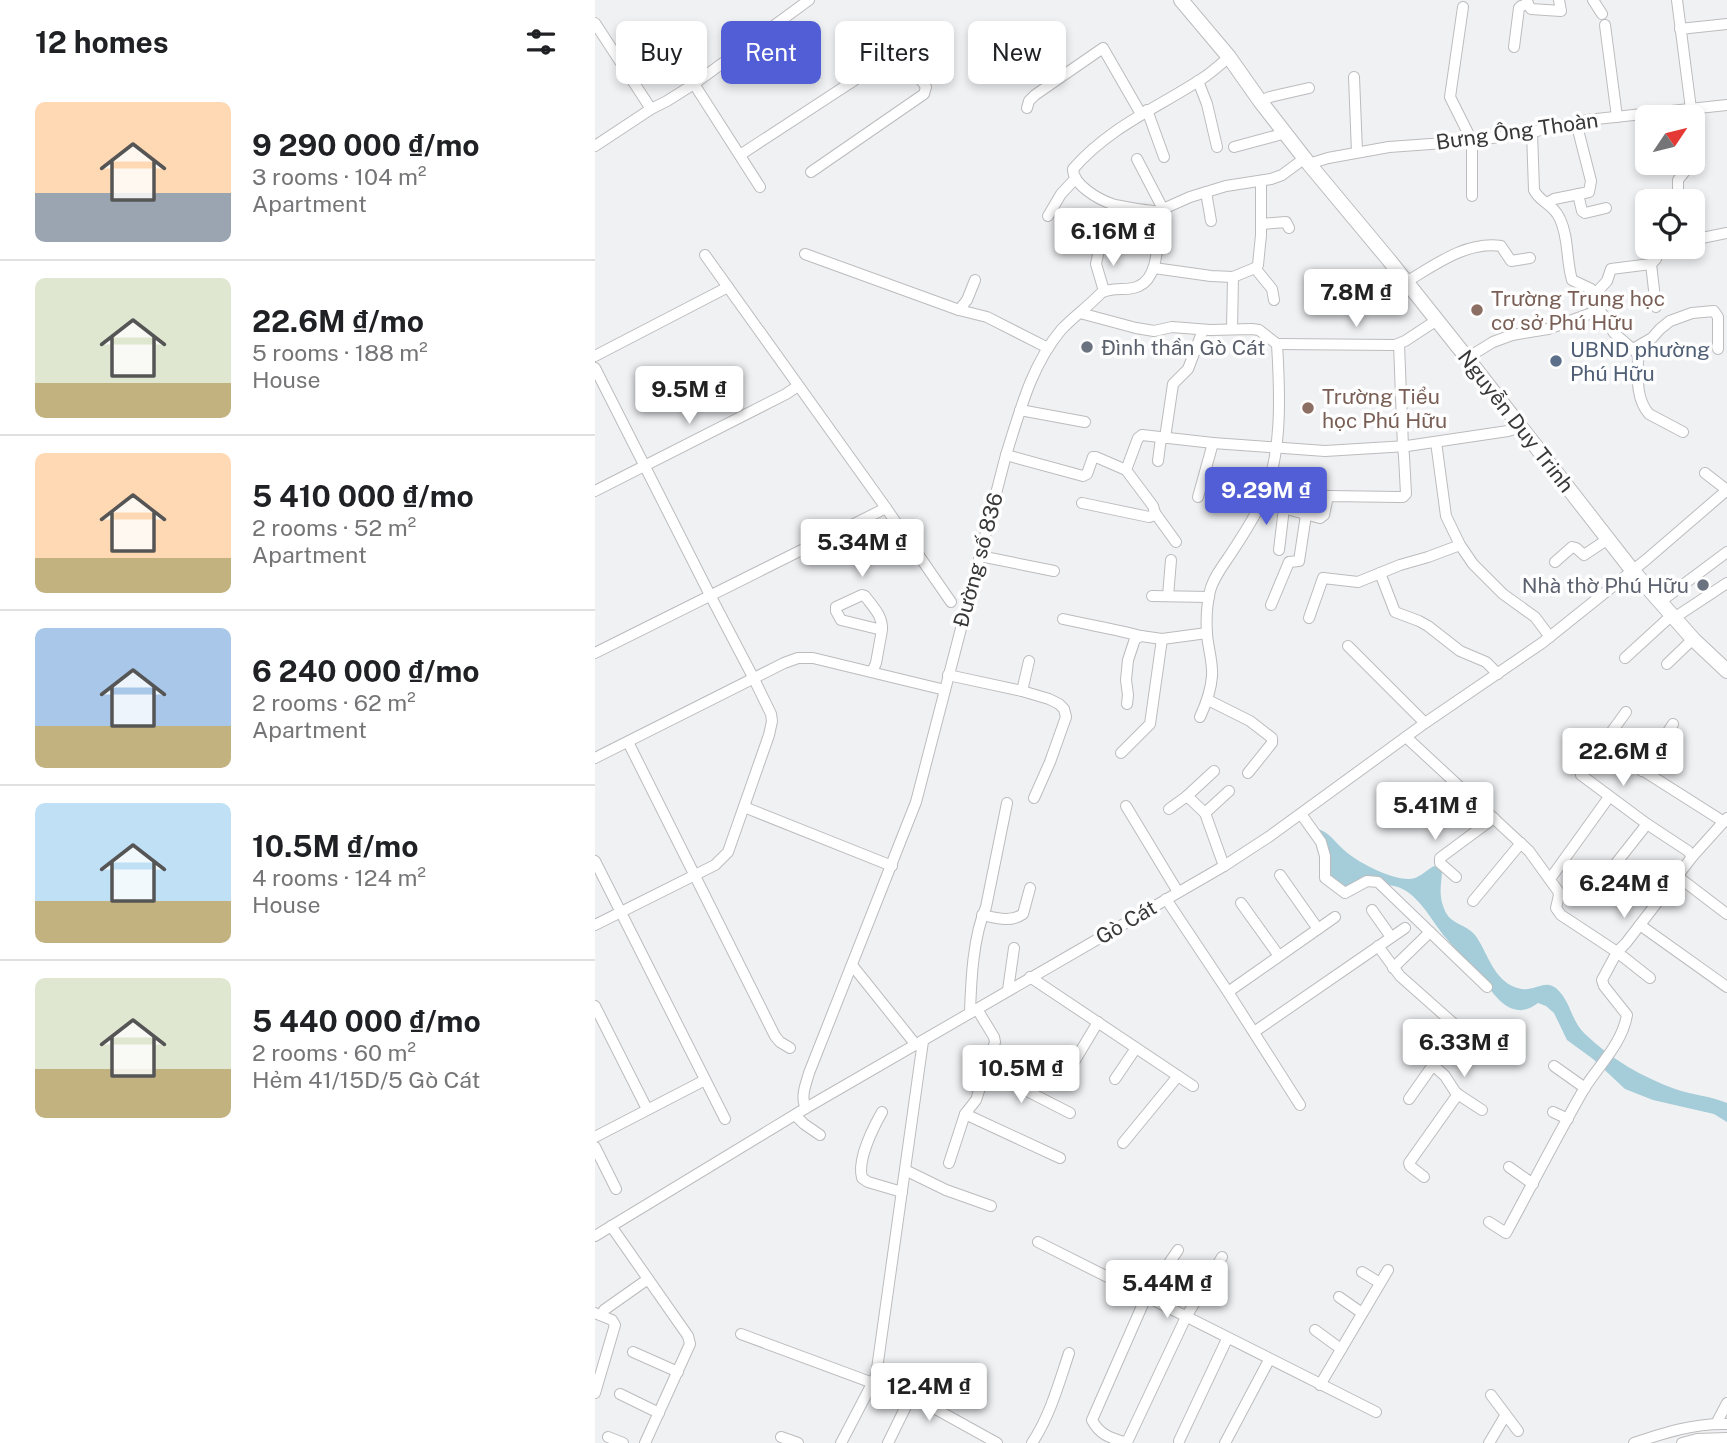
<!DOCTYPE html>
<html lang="en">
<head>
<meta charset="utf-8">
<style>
	body { margin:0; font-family:"Public Sans",sans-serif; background:#f2f2f2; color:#202124; height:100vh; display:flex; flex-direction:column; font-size:26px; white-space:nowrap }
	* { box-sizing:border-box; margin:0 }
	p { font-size:23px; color:#757577 }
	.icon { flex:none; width:38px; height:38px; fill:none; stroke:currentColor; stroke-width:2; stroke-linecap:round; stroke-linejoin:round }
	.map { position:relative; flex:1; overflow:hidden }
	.panel { display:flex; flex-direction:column; background:#fff; width:595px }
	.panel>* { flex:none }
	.banner { position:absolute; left:21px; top:21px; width:665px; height:63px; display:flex; gap:14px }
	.needle { width:46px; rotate:55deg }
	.tools { position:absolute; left:1040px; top:105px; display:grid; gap:14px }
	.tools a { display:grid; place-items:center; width:70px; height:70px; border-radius:10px; background:#fff; box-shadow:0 4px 10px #0003; font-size:35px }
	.price { position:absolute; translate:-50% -60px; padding:0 16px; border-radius:7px; background:#fff; color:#222; font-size:23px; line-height:46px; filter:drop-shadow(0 2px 4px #0008) }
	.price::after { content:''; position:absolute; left:50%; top:42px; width:21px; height:16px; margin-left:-10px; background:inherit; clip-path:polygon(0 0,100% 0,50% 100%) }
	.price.selected { background:#525ed5; color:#fff }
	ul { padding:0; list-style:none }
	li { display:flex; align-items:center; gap:21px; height:175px; padding:0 35px }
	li+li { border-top:2px solid #e0e0e0 }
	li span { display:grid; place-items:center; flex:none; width:196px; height:140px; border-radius:10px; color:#555 }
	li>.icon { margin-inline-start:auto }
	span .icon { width:84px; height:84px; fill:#fffc; stroke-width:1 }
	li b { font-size:30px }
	h2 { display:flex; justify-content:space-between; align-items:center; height:84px; padding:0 35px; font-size:30px }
	.chip { padding:0 24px; border-radius:10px; background:#fff; box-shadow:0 4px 10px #0003; font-size:24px; line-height:63px }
	.chip.selected { background:#525ed5; color:#fff }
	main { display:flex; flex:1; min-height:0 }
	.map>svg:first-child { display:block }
	.water { fill:#a4ccd9 }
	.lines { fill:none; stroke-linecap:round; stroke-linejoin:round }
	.minor-casing { stroke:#bcbcbe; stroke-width:12 }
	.major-casing { stroke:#bcbcbe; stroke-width:16 }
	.minor { stroke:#fff; stroke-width:10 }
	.major { stroke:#fff; stroke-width:14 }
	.education-dot { fill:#8d6e63; stroke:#fefeff; stroke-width:2.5 }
	.worship-dot { fill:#6b7280; stroke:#fefeff; stroke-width:2.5 }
	.service-dot { fill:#5c6f8a; stroke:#fefeff; stroke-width:2.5 }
	.labels { text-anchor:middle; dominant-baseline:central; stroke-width:7; stroke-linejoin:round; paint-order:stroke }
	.street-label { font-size:21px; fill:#383839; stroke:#fefeff }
	.education-label { font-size:21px; fill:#785e54; stroke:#fefeff; text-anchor:start }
	.worship-label { font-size:21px; fill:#5b616d; stroke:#fefeff; text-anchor:start }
	.service-label { font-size:21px; fill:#4e5e75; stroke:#fefeff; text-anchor:start }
</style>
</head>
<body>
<main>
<section class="panel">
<h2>12 homes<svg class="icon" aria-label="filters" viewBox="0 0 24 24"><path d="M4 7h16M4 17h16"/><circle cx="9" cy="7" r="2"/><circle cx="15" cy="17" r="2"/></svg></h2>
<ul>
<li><span style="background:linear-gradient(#ffd9b3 65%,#9aa5b1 0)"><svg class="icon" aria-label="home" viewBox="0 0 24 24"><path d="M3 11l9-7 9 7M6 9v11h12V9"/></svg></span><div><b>9 290 000 ₫/mo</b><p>3 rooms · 104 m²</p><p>Apartment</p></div></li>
<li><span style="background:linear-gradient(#dfe7d0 75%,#c2b280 0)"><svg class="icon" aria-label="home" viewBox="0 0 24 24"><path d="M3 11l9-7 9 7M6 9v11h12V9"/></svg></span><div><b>22.6M ₫/mo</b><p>5 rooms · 188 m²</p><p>House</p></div></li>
<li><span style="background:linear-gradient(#ffd9b3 75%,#c2b280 0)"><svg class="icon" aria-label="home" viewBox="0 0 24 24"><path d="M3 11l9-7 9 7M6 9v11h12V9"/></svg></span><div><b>5 410 000 ₫/mo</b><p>2 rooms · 52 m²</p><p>Apartment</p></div></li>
<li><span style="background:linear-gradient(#a9c7e8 70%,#c2b280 0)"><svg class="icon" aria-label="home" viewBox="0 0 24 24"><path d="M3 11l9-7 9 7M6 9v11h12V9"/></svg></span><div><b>6 240 000 ₫/mo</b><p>2 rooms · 62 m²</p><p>Apartment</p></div></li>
<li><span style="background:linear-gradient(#bfe0f5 70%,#c2b280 0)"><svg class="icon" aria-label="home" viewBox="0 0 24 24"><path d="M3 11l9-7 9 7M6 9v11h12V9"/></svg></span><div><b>10.5M ₫/mo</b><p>4 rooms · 124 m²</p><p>House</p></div></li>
<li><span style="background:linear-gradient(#dfe7d0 65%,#c2b280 0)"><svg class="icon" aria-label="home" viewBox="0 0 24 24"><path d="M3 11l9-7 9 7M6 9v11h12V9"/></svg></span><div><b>5 440 000 ₫/mo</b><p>2 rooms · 60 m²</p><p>Hẻm 41/15D/5 Gò Cát</p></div></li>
</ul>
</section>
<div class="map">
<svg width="1132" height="1443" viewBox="0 0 1132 1443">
	<rect width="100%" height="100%" fill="#f0f1f3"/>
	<path class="water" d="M723,829C735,833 740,842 749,850C761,862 804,884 820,878C826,876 832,870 839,866L845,868L847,871C846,888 843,896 851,913C857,924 872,925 880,935C892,951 897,976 917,986C921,988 929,990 933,989C944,988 952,980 962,989C976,1002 976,1021 990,1034C1016,1059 1047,1077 1080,1089C1097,1095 1116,1096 1132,1103V1122L1119,1114L1058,1100L1030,1089L998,1059L972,1040L959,1013L951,1006L943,1003C937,1007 931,1011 923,1010C904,1008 892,983 881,970C871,959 860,950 851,938C837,922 825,895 803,887C787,882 766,887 749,888L734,874Z"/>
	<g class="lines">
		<defs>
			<g id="minor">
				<path d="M932,0L933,4L936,9L966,11L964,0"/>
				<path d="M998,0L1007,14"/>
				<path d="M1082,0L1096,109"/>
				<path d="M868,7L855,97L877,141V196"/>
				<path d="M0,23L56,109"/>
				<path d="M1010,25L1022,117"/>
				<path d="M1085,29L1132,24"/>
				<path d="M919,47L924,8L926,6L933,4"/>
				<path d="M759,77L762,152"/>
				<path d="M603,81L612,104L622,147"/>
				<path d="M99,84L165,187"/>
				<path d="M665,101L675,97L714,88"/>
				<path d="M432,108L434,101L440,95L508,48L546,114"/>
				<path d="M552,110L569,157"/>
				<path d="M937,132L939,190C945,203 958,203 965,219C974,238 971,260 977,280L996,289L1000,294L1005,310L1019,333L1041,352L1043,356C1043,375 1040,398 1054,414L1088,432"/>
				<path d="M0,146L56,109L72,101L99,84L214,0"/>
				<path d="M639,147L691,133"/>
				<path d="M145,155L301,53L309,55L331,87L329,94L216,172"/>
				<path d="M542,159L568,209"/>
				<path d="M714,164L733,158L794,147L877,141L937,132L992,120L1132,105"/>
				<path d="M611,192L616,221"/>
				<path d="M983,194L987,211L990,213L1011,208"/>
				<path d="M1049,195L1052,204"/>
				<path d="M1083,195V180L1091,170L1090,163"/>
				<path d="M952,203L959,199L994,192L996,181L981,122"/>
				<path d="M566,212C550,210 533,208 517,204C503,199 478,185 478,169C514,127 564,107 608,78C617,72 626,64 634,57"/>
				<path d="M453,216L466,194L480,179"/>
				<path d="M666,224L691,222L694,228"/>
				<path d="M1097,240L1132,233"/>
				<path d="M505,245L501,264L509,291"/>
				<path d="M210,254L364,310L392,317L453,348"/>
				<path d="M110,255L291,508L356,602"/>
				<path d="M1056,264L1061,307"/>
				<path d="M559,268L616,276L638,277"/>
				<path d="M660,268L677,289L679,300"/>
				<path d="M811,282C840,265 871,241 906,246L916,261L935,258"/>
				<path d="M1000,294L1012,281L1016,269L1056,264L1061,259V250L1065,247"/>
				<path d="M364,310L372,300L380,280"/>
				<path d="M485,313L541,328L559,331L577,327L615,330L657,329L664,330L682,344"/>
				<path d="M637,329L638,277L660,268L663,265L666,235V181"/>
				<path d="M682,344L800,345L810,341L842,320"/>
				<path d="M1038,349L1057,338L1065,329L1075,321L1097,313L1119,311L1123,317V349"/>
				<path d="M0,356L133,287"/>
				<path d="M872,358L898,342L917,335L953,329L1005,310"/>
				<path d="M0,368L115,595L159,679L176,714L177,721L174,735L133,852L120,865L0,925"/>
				<path d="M425,410L490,422"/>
				<path d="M570,438L578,384L593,369L608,330"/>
				<path d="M841,442L851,516L865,545L878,564L908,594L940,617L955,637"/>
				<path d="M411,455L488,476L492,474L498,457H501L531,470L558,506L560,513L557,516L554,517L487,503"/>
				<path d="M563,461L566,438"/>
				<path d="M531,470L543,438L547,435L618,443L730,451L812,446L913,431L926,427"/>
				<path d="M1110,473L1132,490"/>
				<path d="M0,491L191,394L203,386"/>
				<path d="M603,497L618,443"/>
				<path d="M667,502L725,518L729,515L733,496L804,497H808L811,494L809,456L808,447L804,344"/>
				<path d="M560,513L581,542"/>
				<path d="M684,550L689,508"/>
				<path d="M385,556L459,571"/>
				<path d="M960,562L977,547L981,548L989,555L1013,539"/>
				<path d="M785,573L800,612L824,621L833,626L865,651L891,662L903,674"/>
				<path d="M557,596L614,597"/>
				<path d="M573,596L576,560"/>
				<path d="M1065,602L1132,552"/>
				<path d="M676,605L694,562L704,561L711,515"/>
				<path d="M714,618L728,578L763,582L805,565L833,557L865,545"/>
				<path d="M1079,618L1132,583"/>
				<path d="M468,619C494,625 520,629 546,636"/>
				<path d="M753,646L830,723"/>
				<path d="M0,653L291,508"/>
				<path d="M1030,658L1077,615"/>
				<path d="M1072,664L1098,639"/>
				<path d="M277,672L281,663L287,630C288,616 278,607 270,596L267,595L241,607V611L246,620L287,630"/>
				<path d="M353,675L427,691L454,699L464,704L469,709L471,717L455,762L439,798"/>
				<path d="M427,691L434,661"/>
				<path d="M613,700L655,721L677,738V743L653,773"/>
				<path d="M532,704L533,695L531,680L533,660L540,639L546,636L567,639L612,633"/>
				<path d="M605,717C611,704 616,691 617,676C618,662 613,648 612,634C611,620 612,604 615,591C618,579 626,568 633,558C645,540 657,522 666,503C688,457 685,393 682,344"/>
				<path d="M811,737L934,851L963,891L964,895L961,908L966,915L1022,952L1055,978"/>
				<path d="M33,742L180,1036L185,1042L195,1048"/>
				<path d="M1003,742L1129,822"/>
				<path d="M1007,745L1031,712"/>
				<path d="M526,753L555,724L567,639"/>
				<path d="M0,758L189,663L203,658H218L350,690"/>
				<path d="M1047,771L1078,724"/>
				<path d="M986,775L1052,824"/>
				<path d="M531,806L583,892"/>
				<path d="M149,807L297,866"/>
				<path d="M574,809L592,796"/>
				<path d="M610,813L592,796L619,771"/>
				<path d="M706,814L726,842L730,856V878L750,893L772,881L783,882L892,987"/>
				<path d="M0,861L130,1119"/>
				<path d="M629,866L610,813L634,791"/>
				<path d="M685,875L723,929"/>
				<path d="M1011,876L1052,824L1093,851L1097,857"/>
				<path d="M1082,876L1132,914"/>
				<path d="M861,877L845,863V858L899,818"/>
				<path d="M955,879L1014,797"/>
				<path d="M571,899L633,992L705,1105"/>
				<path d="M878,901L926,843"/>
				<path d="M646,903L684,956"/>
				<path d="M777,910L796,937"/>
				<path d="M387,915C401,918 415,923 428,914L435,888"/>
				<path d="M1045,925L1132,987"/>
				<path d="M783,946L805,976L858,1023L857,1028L838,1065L814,1099"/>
				<path d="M257,965L321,1045"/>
				<path d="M798,968L835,932"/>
				<path d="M435,977L598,1086"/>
				<path d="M413,990L419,948"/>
				<path d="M633,992L740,917"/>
				<path d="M0,1006L52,1109"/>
				<path d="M375,1013C376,980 378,937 391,907L412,803"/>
				<path d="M659,1032L810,928"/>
				<path d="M838,1065L850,1076L861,1093L887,1110"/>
				<path d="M959,1066L990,1088"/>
				<path d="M391,1070L475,1113"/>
				<path d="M473,1072L503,1022"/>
				<path d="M520,1079L541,1048"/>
				<path d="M211,1108C205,1097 211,1084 214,1073L321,802L411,455C425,411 436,366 466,330C478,317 494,306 506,293C518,286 533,292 544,286C568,275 560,229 568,209L595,197L631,186L676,179L687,175L710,158"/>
				<path d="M287,1112C278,1128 262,1160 267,1178L273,1182L307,1192"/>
				<path d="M958,1112L973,1119"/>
				<path d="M370,1114L465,1158"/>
				<path d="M200,1115L209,1124L225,1135"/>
				<path d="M0,1137L110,1080"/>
				<path d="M528,1143L583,1076"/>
				<path d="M0,1147L21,1189"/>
				<path d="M354,1163L370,1114L381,1100L400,1042L399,1037L382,1009"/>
				<path d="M914,1167L938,1184"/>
				<path d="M310,1170L351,1190L396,1206"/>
				<path d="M829,1177L815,1166L814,1163L863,1094"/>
				<path d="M894,1222L911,1233C937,1185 962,1136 989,1089C1004,1065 1027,1044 1032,1015L1009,986L1007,980L1022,952L1031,943L1097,857L1132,818"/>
				<path d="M16,1226L93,1336L95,1344L50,1443"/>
				<path d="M0,1236L211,1108L629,866L675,836L830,723L947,643L1052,559L1132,490"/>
				<path d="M443,1242L781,1412"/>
				<path d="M583,1250L551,1297L497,1420C504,1434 515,1438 529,1442L533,1440L591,1317L627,1257"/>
				<path d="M767,1272L785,1283"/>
				<path d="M744,1297L767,1313"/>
				<path d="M9,1310L53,1279"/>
				<path d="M0,1313L17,1320L20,1325L0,1393"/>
				<path d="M720,1330L746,1349"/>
				<path d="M146,1334L278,1383"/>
				<path d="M38,1352L83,1372"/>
				<path d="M281,1376L402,1443"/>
				<path d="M725,1385L793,1270"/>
				<path d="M25,1394L64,1413"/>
				<path d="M896,1395L923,1431"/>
				<path d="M1121,1424L1132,1403"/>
				<path d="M13,1437L28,1443"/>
				<path d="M186,1437L203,1443"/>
				<path d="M584,1441L632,1339"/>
				<path d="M246,1443L281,1376L328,1041"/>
				<path d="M293,1443L316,1396"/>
				<path d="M437,1443C455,1416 464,1383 474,1353"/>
				<path d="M630,1443L674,1360"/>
				<path d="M894,1443L910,1416"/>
				<path d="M1039,1443C1069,1433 1099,1423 1132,1424"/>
				<path d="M1087,1443L1102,1439L1132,1438"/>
			</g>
			<path id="major" d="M586,0L634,57L665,101L714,164L794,260L872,358L1037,570L1098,639L1132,671"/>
		</defs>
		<use href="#minor" class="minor-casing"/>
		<use href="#major" class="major-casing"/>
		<use href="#minor" class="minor"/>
		<use href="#major" class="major"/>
	</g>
	<g class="education-dot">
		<circle cx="882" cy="310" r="7"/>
		<circle cx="713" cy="408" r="7"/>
	</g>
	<g class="worship-dot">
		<circle cx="492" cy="347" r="7"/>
		<circle cx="1108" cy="585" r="7"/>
	</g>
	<circle class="service-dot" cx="961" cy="361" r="7"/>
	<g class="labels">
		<g class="street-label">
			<text transform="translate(922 131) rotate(-8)">Bưng Ông Thoàn</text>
			<text transform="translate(921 421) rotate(52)">Nguyễn Duy Trinh</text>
			<text transform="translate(383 560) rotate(-75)">Đường số 836</text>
			<text transform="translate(531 922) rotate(-30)">Gò Cát</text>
		</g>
		<g class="education-label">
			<text x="896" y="298">Trường Trung học<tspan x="896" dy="24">cơ sở Phú Hữu</tspan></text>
			<text x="727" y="396">Trường Tiểu<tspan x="727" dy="24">học Phú Hữu</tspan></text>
		</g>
		<g class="worship-label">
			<text x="506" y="347">Đình thần Gò Cát</text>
			<text x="1094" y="585" text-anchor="end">Nhà thờ Phú Hữu</text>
		</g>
		<g class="service-label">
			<text x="975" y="349">UBND phường<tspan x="975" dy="24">Phú Hữu</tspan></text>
		</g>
	</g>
</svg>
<div class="tools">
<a><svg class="needle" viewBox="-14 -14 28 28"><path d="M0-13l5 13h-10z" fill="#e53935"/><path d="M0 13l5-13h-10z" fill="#757577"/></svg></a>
<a><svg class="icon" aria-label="locate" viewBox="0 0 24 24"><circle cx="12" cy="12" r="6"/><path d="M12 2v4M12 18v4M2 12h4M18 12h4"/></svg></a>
</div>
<b class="price" style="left:518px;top:268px">6.16M ₫</b>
<b class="price" style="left:761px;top:329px">7.8M ₫</b>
<b class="price" style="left:94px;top:426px">9.5M ₫</b>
<b class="price selected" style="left:671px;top:527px">9.29M ₫</b>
<b class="price" style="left:267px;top:579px">5.34M ₫</b>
<b class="price" style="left:1028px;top:788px">22.6M ₫</b>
<b class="price" style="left:840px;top:842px">5.41M ₫</b>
<b class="price" style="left:1029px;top:920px">6.24M ₫</b>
<b class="price" style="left:869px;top:1079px">6.33M ₫</b>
<b class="price" style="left:426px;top:1105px">10.5M ₫</b>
<b class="price" style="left:572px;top:1320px">5.44M ₫</b>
<b class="price" style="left:334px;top:1423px">12.4M ₫</b>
<div class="banner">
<a class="chip">Buy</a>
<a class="chip selected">Rent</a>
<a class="chip">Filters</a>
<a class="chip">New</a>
</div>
</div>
</main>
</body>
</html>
